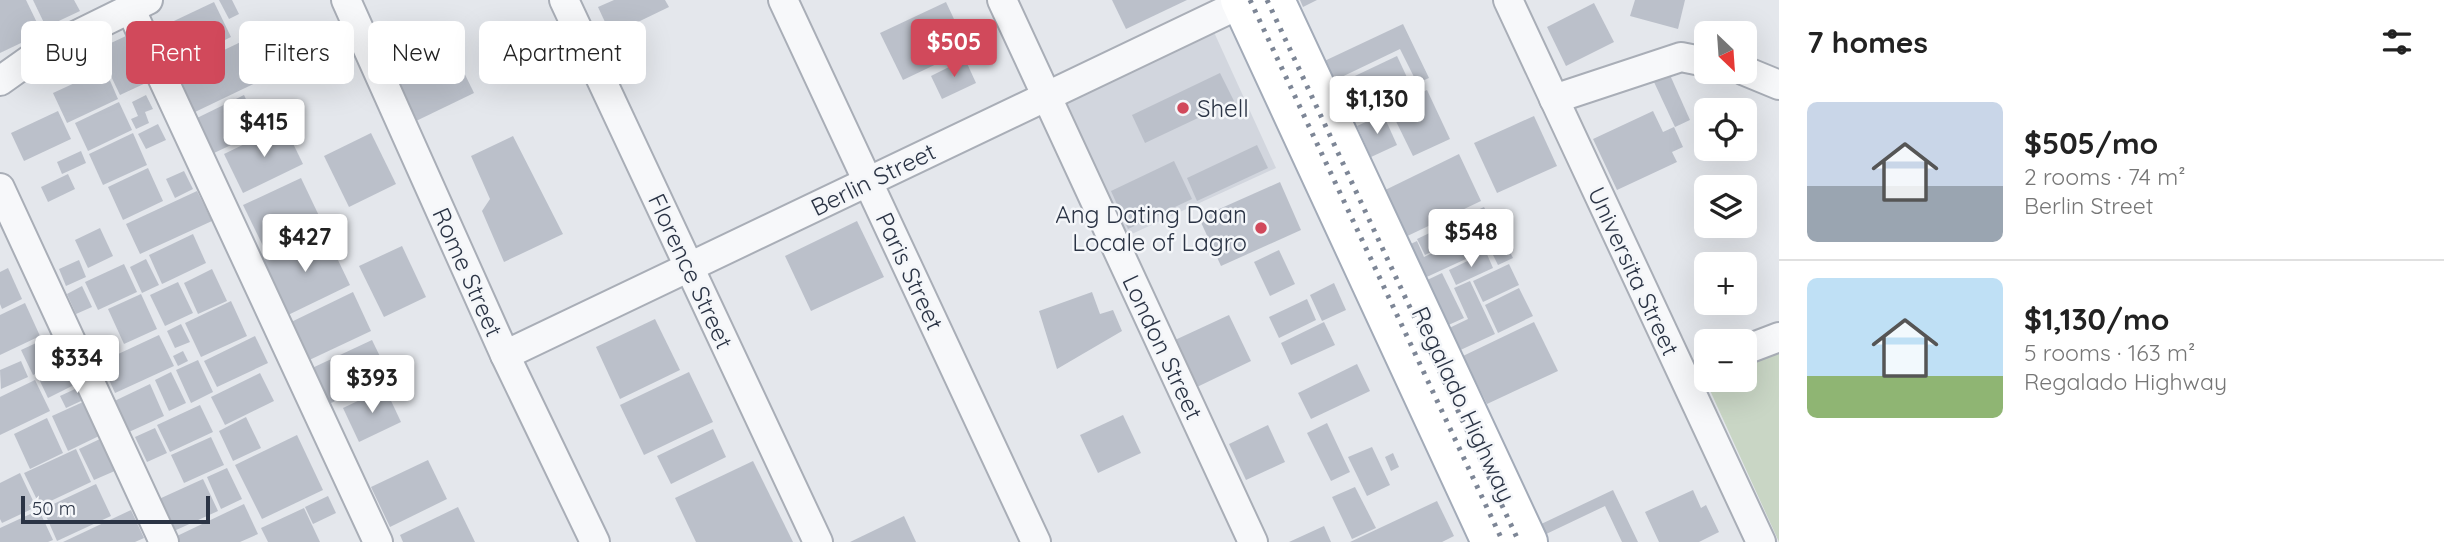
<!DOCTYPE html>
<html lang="en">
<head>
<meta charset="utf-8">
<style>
	body { margin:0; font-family:Quicksand,sans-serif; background:#f2f2f2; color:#222; height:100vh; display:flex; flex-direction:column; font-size:26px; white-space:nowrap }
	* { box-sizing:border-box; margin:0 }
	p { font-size:23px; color:#767676 }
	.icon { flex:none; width:38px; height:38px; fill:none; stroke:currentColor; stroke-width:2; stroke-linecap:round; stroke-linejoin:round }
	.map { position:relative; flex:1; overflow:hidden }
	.drawer { display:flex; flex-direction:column; background:#fff; width:665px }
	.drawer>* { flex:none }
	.guide { position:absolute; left:21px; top:21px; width:665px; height:63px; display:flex; gap:14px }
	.needle { width:46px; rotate:155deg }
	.controls { position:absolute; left:1694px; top:21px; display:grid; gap:14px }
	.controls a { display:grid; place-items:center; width:63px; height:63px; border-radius:10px; background:#fff; box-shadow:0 7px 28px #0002; font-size:35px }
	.scale { position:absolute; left:21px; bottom:18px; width:189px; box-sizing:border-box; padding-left:7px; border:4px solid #2b3445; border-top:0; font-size:19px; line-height:24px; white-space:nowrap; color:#2b3445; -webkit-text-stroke:5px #f4f6f9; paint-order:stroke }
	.price { position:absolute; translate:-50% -60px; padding:0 16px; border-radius:7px; background:#fff; color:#222; font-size:23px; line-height:46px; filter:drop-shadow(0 2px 4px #0008) }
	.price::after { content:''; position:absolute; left:50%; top:42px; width:21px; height:16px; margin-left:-10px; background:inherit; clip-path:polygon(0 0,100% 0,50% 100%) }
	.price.current { background:#d1495b; color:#fff }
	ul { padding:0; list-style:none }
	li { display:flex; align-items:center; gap:21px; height:175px; padding:0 28px }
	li+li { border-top:2px solid #e0e0e0 }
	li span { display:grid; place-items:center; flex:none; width:196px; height:140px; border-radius:10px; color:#555 }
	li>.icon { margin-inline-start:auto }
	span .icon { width:84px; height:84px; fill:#fffc; stroke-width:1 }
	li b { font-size:30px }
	h2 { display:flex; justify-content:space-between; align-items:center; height:84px; padding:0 28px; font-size:30px }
	.tag { padding:0 24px; border-radius:10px; background:#fff; box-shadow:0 7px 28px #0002; font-size:24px; line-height:63px }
	.tag.current { background:#d1495b; color:#fff }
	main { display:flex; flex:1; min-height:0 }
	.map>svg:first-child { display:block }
	.built { fill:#d2d6de }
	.green { fill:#c9d6c5 }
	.building { fill:#bbc0ca }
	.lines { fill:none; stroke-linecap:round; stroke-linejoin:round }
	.minor-casing { stroke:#a9aeb7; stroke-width:32 }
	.primary-casing { stroke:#a3abb8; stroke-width:42 }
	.minor { stroke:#f7f8fa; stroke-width:28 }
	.primary { stroke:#fff; stroke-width:38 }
	.rail { stroke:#7d8696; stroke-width:5; stroke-dasharray:3.5 7; stroke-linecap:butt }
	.poi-dot { fill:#d1495b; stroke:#f4f6f9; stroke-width:2.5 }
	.labels { text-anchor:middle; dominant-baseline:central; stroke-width:5; stroke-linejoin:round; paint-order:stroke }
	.poi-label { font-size:24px; fill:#2b3445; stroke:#f4f6f9; text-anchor:start }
	.street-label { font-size:24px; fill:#2b3445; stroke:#f4f6f9 }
</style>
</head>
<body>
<main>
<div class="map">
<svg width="1779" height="542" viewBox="0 0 1779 542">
	<rect width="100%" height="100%" fill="#e4e7ec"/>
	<path class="built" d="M1213,30L1276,168L1123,238L1060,100Z"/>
	<path class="green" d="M1779,350V542L1703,375L1706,374V380H1745V361Z"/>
	<g class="building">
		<path d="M0,0H26L42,33L0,53Z"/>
		<path d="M33,0H74L80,11L46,27Z"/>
		<path d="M219,0H232L239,14L229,19Z"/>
		<path d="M614,0H665L669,7L611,35L598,7Z"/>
		<path d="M1112,0H1187L1126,29Z"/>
		<path d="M1300,0H1317L1303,7Z"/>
		<path d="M1635,0H1685L1678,29L1630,16Z"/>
		<path d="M214,2L231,37L174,65L157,29Z"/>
		<path d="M946,2L968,49L903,80L880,33Z"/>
		<path d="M1594,3L1614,42L1566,66L1547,27Z"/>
		<path d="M1403,24L1429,78L1417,83L1400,49L1327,84L1318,64Z"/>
		<path d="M126,36L148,82L120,95L98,49Z"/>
		<path d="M247,39L266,78L195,112L176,73Z"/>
		<path d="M452,48L474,93L414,122L393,77Z"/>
		<path d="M1397,56L1412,88L1353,116L1338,84Z"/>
		<path d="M965,59L976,83L942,99L931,76Z"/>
		<path d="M105,69L118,99L67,123L53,93Z"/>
		<path d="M1220,73L1234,101L1145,143L1132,115Z"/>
		<path d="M1670,75L1690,120L1675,127L1654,82Z"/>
		<path d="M1427,90L1450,139L1413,156L1389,107Z"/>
		<path d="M146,95L153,109L145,112L149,123L136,129L131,119L138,116L132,102Z"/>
		<path d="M244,95L261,131L214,153L197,118Z"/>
		<path d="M119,102L132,130L88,151L75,123Z"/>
		<path d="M58,111L71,139L24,161L11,133Z"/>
		<path d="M1653,111L1663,132L1674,127L1683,147L1672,152L1677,162L1617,190L1593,139Z"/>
		<path d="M1383,114L1397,145L1371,157L1357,126Z"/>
		<path d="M1534,116L1557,166L1497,193L1474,143Z"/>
		<path d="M158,124L166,140L146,149L138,134Z"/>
		<path d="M284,125L303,164L243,193L224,154Z"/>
		<path d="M133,133L147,165L103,185L89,154Z"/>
		<path d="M371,133L396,184L349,207L324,156Z"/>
		<path d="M513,136L563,234L504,262L482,211L490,199L471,156Z"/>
		<path d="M1257,145L1268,168L1197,201L1187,178Z"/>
		<path d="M81,151L86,163L62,174L57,162Z"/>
		<path d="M1459,154L1481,201L1399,240L1377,194Z"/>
		<path d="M1174,161L1192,199L1128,229L1111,191Z"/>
		<path d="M148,168L163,201L123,220L108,187Z"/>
		<path d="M184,171L193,189L175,198L166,179Z"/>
		<path d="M68,174L75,189L48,202L41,187Z"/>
		<path d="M301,178L321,220L264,248L243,205Z"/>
		<path d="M1280,182L1301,230L1221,266L1199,218Z"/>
		<path d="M197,191L212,221L140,254L126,224Z"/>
		<path d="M1484,207L1502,243L1471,258L1461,237L1425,255L1417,239Z"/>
		<path d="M857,221L884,277L811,311L785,256Z"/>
		<path d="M100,228L113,256L88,268L75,240Z"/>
		<path d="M324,231L350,285L286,316L260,262Z"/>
		<path d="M193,234L206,263L162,284L149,255Z"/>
		<path d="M1459,240L1468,258L1418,281L1402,248L1417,241L1424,257Z"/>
		<path d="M402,246L426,297L384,317L359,266Z"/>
		<path d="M1508,248L1513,258L1498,265L1493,255Z"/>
		<path d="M1279,250L1295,284L1270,296L1254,262Z"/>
		<path d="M1486,252L1493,268L1456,285L1449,270Z"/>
		<path d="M146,259L159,285L142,293L130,267Z"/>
		<path d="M79,260L86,277L66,286L59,269Z"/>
		<path d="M124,264L137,292L98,310L85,282Z"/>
		<path d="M1509,264L1519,285L1483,302L1473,281Z"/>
		<path d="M8,268L22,299L2,309L0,304V272Z"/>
		<path d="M212,269L227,301L198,314L184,283Z"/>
		<path d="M1442,273L1464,318L1444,327L1423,282Z"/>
		<path d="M1470,281L1495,334L1454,353L1443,331L1468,319L1454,288Z"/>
		<path d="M178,282L193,313L165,326L150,295Z"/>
		<path d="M1334,283L1346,310L1322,321L1310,295Z"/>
		<path d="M82,286L92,307L76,314L67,294Z"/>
		<path d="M1519,288L1533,316L1498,333L1485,305Z"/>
		<path d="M353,292L371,331L303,363L285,325Z"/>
		<path d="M1092,292L1100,314L1113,310L1122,331L1057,369L1039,311Z"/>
		<path d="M141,294L157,329L124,344L108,309Z"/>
		<path d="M1307,299L1316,320L1279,338L1269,317Z"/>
		<path d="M231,301L247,336L201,357L185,323Z"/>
		<path d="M25,303L40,336L0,355V315Z"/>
		<path d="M1229,315L1251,361L1197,387L1175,340Z"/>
		<path d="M655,319L680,370L620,399L596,347Z"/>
		<path d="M1324,322L1335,345L1291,365L1281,343Z"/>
		<path d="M1534,322L1558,371L1487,404L1463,356Z"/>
		<path d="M181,324L190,342L175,348L167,331Z"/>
		<path d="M159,335L174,366L115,393L101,362Z"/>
		<path d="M255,336L268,363L217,387L204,361Z"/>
		<path d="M47,338L59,363L33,375L21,350Z"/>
		<path d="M372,340L389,375L327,405L310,369Z"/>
		<path d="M183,351L188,361L178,366L173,356Z"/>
		<path d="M198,360L213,392L191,403L176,370Z"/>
		<path d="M21,361L28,377L1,389L0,370Z"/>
		<path d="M1357,364L1370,391L1311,419L1298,393Z"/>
		<path d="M65,365L74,385L48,398L38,377Z"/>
		<path d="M171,372L186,403L169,411L155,380Z"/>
		<path d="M689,372L713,422L644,455L620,405Z"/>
		<path d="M260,373L274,401L225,425L211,397Z"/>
		<path d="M35,380L50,411L0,435V397Z"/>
		<path d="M88,383L94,395L66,408L60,396Z"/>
		<path d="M150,384L164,416L118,437L104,406Z"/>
		<path d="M385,388L401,422L359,442L343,408Z"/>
		<path d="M83,402L99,436L68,451L52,416Z"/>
		<path d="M200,405L213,432L170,452L157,425Z"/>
		<path d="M1123,415L1141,453L1098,473L1080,435Z"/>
		<path d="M246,417L261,448L233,461L219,431Z"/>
		<path d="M47,418L63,453L30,469L14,434Z"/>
		<path d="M1327,423L1350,472L1331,481L1307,433Z"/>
		<path d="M1268,425L1285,462L1246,480L1229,444Z"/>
		<path d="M155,428L167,453L147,462L135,437Z"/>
		<path d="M713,429L726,457L671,484L657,456Z"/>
		<path d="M297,435L323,490L262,519L235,465Z"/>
		<path d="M211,437L224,465L184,483L171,455Z"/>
		<path d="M102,438L117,470L94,480L79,449Z"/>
		<path d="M1372,447L1390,485L1367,496L1348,457Z"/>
		<path d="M76,449L91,482L40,506L24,473Z"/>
		<path d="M1393,453L1399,467L1391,471L1385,457Z"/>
		<path d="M428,460L447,499L390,527L371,487Z"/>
		<path d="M753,461L793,542H696L675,498Z"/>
		<path d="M227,468L242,499L221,509L207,477Z"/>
		<path d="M20,473L36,507L2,523L0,519V483Z"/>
		<path d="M203,479L218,511L174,531L159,499Z"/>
		<path d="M96,484L111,516L57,541L43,509Z"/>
		<path d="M1355,487L1376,528L1352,539L1332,497Z"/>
		<path d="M1613,490L1638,542H1622L1605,506L1542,536L1537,526Z"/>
		<path d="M1693,490L1701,508L1706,505L1719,532L1699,542H1659L1645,512Z"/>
		<path d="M328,496L336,513L313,524L305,507Z"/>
		<path d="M1437,501L1454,536L1442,542H1350Z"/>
		<path d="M244,504L258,534L240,542H180L177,536Z"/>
		<path d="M458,507L475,542H403L400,535Z"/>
		<path d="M304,508L320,542H268L261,528Z"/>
		<path d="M39,510L53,540L48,542H0V528Z"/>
		<path d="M131,510L144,538L135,542H63Z"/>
		<path d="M904,516L916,542H850Z"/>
		<path d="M1324,526L1331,542H1289Z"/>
	</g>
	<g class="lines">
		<defs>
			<g id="minor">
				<path d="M346,0L505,355L595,542"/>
				<path d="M564,0L818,542"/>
				<path d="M783,0L1036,542"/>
				<path d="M1002,0L1253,542"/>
				<path d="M1508,0L1761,542"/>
				<path d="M130,8L378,542"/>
				<path d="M1745,71L1779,85"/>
				<path d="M0,81L38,54L148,0"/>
				<path d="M1554,99L1681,57L1706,62"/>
				<path d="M0,188L164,542"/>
				<path d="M1745,350L1779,337"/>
				<path d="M505,355L1242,3"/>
			</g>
			<g id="primary">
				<path d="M1240,0L1491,542"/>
				<path d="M1275,0L1528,542"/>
			</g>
		</defs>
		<use href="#minor" class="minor-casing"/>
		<use href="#primary" class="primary-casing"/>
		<use href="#minor" class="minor"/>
		<use href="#primary" class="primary"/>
		<g class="rail">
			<path d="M1250,0L1503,542"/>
			<path d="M1267,0L1519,542"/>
		</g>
	</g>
	<g class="poi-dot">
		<circle cx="1183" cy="108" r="7"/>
		<circle cx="1261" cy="228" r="7"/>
	</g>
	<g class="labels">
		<g class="poi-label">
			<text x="1197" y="108">Shell</text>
			<text x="1247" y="214" text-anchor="end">Ang Dating Daan<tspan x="1247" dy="28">Locale of Lagro</tspan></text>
		</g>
		<g class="street-label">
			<text transform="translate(873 179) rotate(-26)">Berlin Street</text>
			<text transform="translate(691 271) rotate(65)">Florence Street</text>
			<text transform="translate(910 271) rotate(65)">Paris Street</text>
			<text transform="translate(1634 271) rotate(65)">Universita Street</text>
			<text transform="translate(468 272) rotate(66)">Rome Street</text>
			<text transform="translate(1163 347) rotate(65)">London Street</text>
			<text transform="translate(1464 404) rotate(65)">Regalado Highway</text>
		</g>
	</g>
</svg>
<div class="controls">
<a><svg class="needle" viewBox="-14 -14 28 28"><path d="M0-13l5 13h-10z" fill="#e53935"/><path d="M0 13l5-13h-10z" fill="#767676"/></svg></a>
<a><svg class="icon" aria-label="locate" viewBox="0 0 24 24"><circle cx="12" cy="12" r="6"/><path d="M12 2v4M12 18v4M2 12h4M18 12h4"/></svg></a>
<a><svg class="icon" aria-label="layers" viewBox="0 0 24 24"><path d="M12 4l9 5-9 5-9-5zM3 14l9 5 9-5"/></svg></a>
<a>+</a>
<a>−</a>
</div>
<div class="scale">50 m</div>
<b class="price current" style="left:954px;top:79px">$505</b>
<b class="price" style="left:1377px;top:136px">$1,130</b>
<b class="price" style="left:264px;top:159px">$415</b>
<b class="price" style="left:1471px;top:269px">$548</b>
<b class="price" style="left:305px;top:274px">$427</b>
<b class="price" style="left:77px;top:395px">$334</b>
<b class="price" style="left:372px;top:415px">$393</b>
<div class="guide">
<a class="tag">Buy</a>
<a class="tag current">Rent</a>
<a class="tag">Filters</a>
<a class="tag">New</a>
<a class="tag">Apartment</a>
</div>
</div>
<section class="drawer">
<h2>7 homes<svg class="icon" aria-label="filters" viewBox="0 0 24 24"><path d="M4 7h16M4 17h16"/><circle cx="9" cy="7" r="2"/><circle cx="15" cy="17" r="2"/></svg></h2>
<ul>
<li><span style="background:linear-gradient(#c9d6e8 60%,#9aa5b1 0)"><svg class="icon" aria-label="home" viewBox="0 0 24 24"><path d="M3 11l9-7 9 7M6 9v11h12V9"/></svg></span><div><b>$505/mo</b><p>2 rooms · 74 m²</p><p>Berlin Street</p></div></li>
<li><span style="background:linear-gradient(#bfe0f5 70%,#8fb573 0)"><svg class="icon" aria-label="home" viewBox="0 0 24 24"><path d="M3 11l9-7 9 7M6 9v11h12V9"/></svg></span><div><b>$1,130/mo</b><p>5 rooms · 163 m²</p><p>Regalado Highway</p></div></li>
</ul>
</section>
</main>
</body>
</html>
